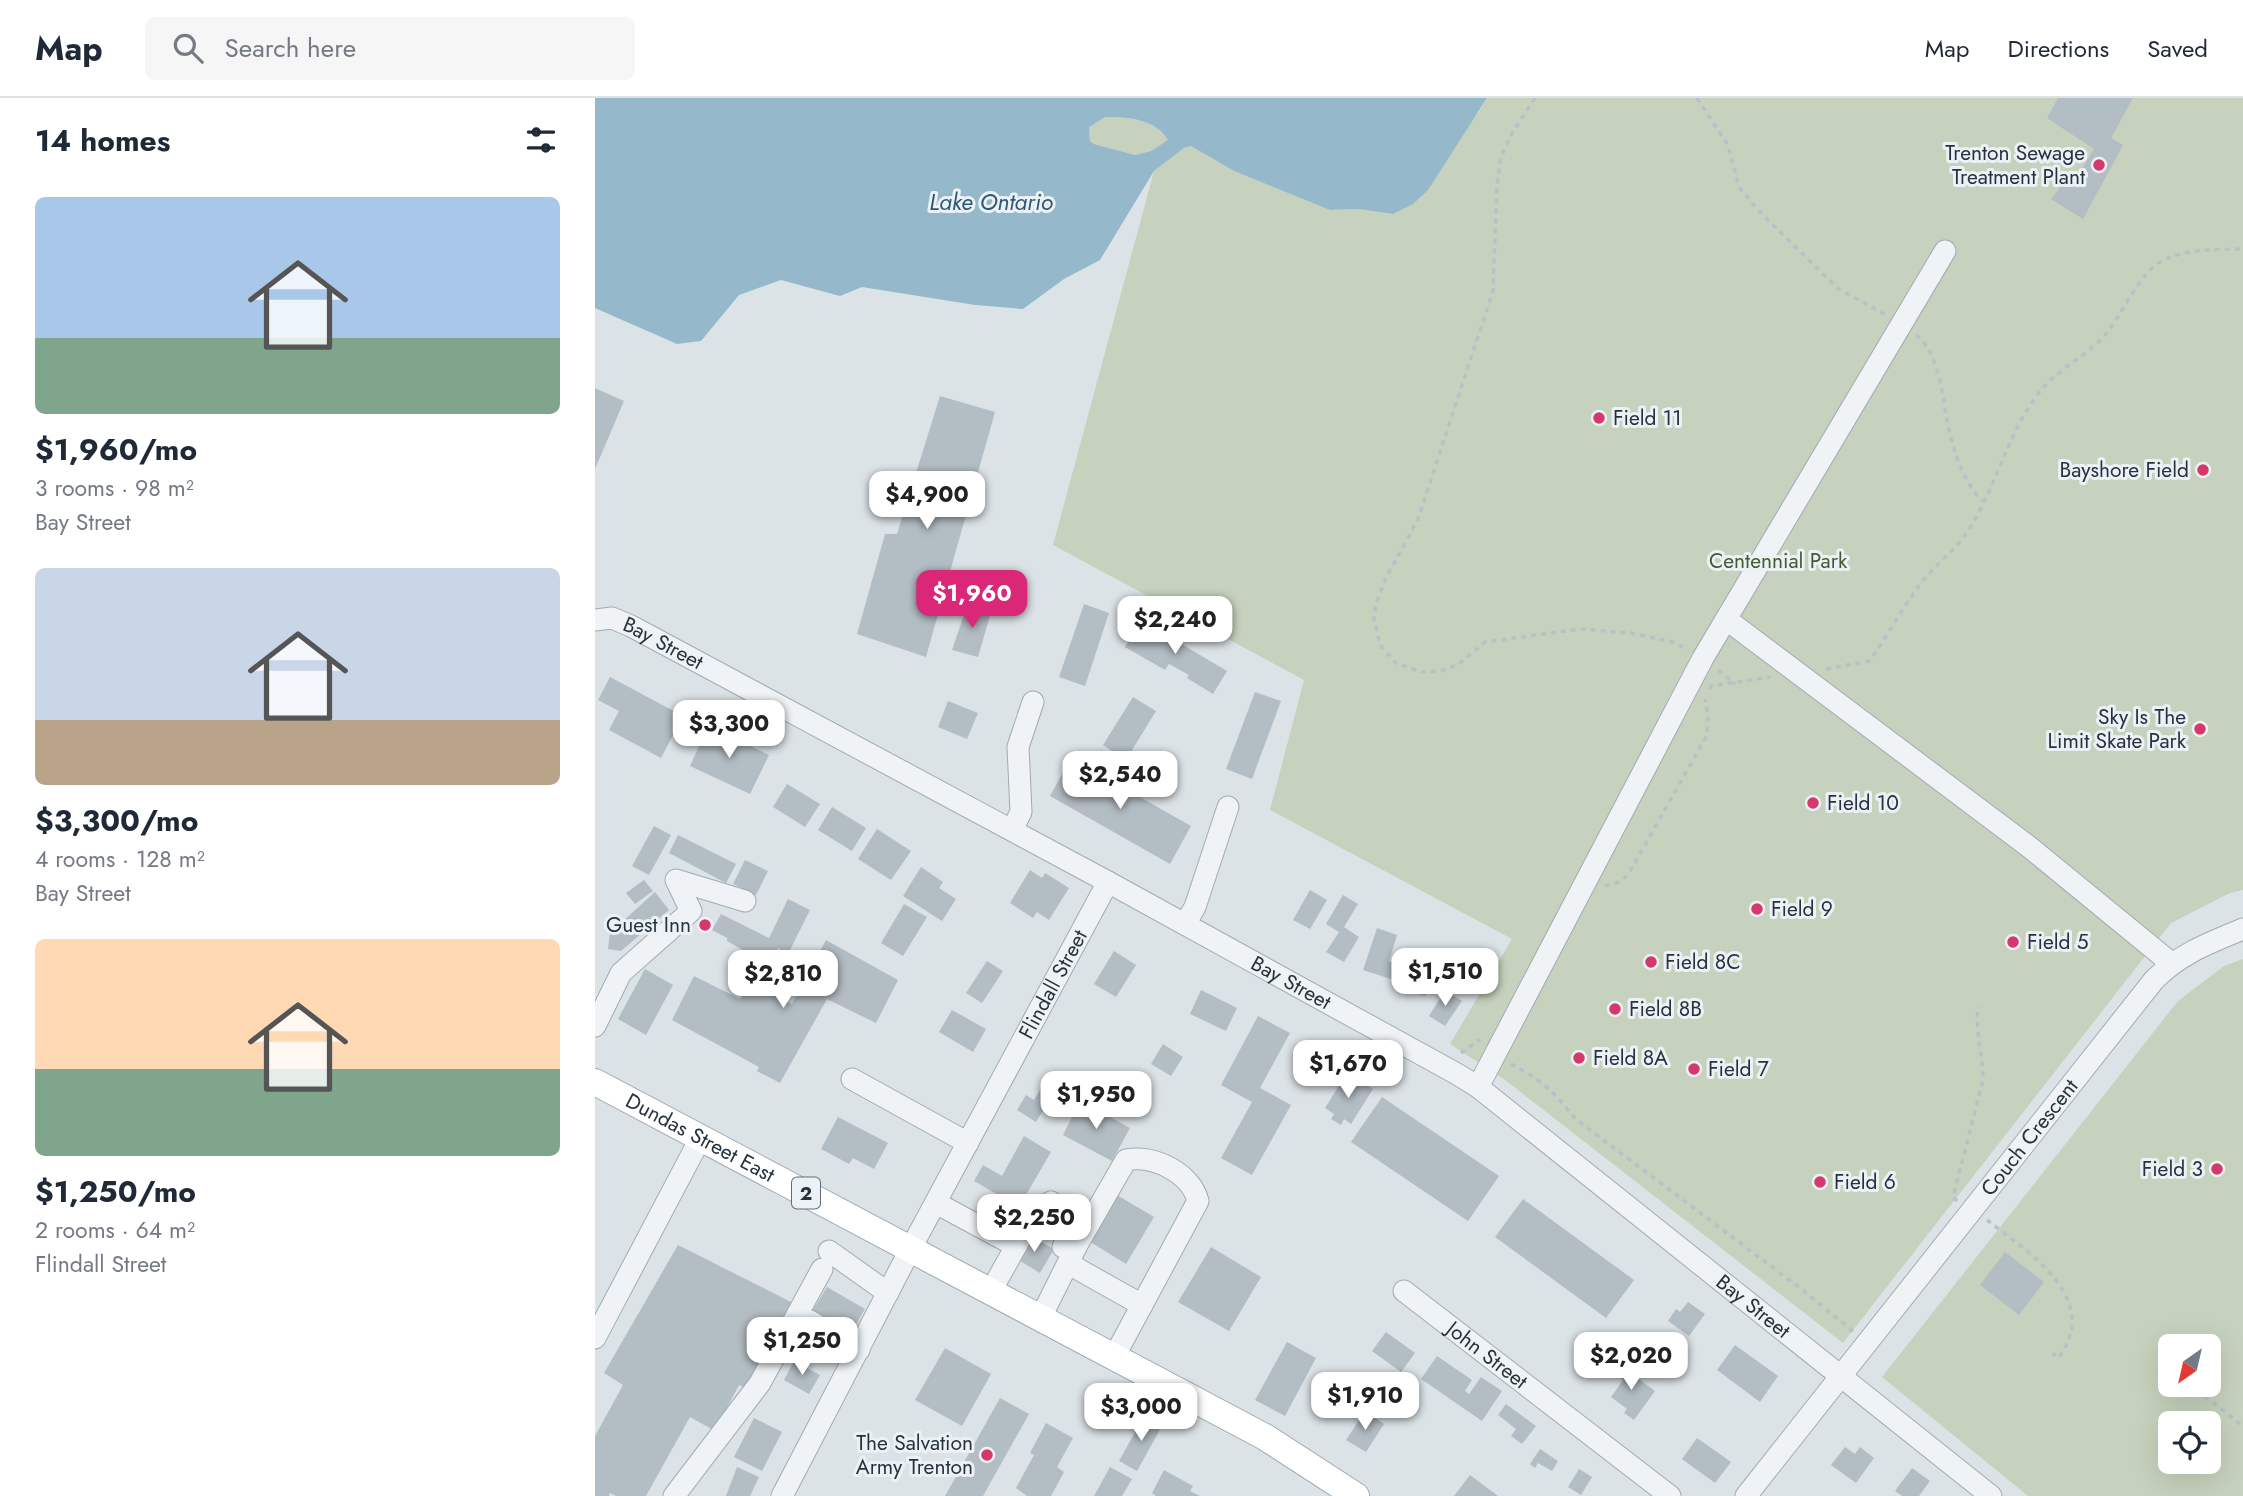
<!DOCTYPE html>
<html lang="en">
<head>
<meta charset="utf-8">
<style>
	body { margin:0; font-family:Jost,sans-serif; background:#f6f6f7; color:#1f2937; height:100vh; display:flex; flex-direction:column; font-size:26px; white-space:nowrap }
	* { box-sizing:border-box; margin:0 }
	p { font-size:23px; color:#747a83 }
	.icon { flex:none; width:38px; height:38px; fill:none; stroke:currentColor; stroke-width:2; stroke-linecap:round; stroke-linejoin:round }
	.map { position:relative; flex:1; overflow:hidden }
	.details { display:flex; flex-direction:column; background:#fff; width:595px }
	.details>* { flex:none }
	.needle { width:46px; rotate:214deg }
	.fabs { position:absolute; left:1563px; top:1236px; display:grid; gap:14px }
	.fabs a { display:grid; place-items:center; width:63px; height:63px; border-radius:10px; background:#fff; box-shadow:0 7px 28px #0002; font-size:35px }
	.price { position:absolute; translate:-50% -60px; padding:0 16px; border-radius:14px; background:#fff; color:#222; font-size:23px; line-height:46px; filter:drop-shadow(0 2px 4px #0008) }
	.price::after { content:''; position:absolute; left:50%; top:42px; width:21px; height:16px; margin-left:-10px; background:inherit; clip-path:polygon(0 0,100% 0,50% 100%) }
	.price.selected { background:#db2777; color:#fff }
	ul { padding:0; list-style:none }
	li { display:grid; align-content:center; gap:14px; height:371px; padding:0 35px }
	li span { display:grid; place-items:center; height:217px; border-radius:10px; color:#555 }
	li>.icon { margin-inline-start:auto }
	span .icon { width:126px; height:126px; fill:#fffc; stroke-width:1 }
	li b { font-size:30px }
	h2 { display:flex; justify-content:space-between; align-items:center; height:84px; padding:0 35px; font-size:30px }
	header { display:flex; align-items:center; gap:42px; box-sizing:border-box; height:98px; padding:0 35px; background:#fff; border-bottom:2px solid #e0e1e3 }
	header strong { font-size:33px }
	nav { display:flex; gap:38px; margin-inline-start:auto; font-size:24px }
	.search { width:490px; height:63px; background:#f6f6f7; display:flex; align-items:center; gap:18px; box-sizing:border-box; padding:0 24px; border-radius:10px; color:#747a83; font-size:26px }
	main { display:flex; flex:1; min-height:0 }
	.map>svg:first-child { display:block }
	.green { fill:#c6d2bd; fill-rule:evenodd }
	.water { fill:#95b8ca; fill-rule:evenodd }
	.building { fill:#b3bdc4 }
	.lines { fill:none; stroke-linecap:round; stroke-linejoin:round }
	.minor-casing { stroke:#a1abb1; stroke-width:23 }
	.major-casing { stroke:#9ba9b4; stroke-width:28 }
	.path { stroke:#bac1c6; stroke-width:3.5; stroke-dasharray:5 5; stroke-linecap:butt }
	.minor { stroke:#eff3f6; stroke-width:21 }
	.major { stroke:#fff; stroke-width:26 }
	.poi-dot { fill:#d5396b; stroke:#ecf1f5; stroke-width:2.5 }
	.labels { text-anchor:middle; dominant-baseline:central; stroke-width:6; stroke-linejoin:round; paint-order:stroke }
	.shield { fill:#ecf1f5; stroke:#616c76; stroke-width:2 }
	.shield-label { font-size:19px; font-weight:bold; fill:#25333f }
	.poi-label { font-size:21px; fill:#25333f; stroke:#ecf1f5; text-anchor:start }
	.park-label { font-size:21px; fill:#415b32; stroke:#ecf1f5 }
	.street-label { font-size:21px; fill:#25333f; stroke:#ecf1f5 }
	.water-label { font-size:23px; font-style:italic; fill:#2d5975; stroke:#ecf1f5 }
</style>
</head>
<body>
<header>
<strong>Map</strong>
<div class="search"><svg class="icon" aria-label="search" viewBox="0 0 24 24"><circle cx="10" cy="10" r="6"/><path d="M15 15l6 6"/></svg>Search here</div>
<nav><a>Map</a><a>Directions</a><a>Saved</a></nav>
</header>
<main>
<section class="details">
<h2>14 homes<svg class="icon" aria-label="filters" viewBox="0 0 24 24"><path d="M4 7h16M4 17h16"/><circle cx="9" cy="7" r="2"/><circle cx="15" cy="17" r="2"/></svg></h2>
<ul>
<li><span style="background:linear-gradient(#a9c7e8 65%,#7fa58c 0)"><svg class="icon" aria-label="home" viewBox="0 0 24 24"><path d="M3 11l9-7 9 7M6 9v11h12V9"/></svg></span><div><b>$1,960/mo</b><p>3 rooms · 98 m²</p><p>Bay Street</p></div></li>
<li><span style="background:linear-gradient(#c9d6e8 70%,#b9a48a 0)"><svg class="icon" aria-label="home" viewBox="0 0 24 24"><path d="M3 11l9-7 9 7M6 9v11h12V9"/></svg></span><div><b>$3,300/mo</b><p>4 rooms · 128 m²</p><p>Bay Street</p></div></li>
<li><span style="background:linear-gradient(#ffd9b3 60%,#7fa58c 0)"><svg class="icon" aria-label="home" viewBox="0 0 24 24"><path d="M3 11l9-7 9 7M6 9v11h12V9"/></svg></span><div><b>$1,250/mo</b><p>2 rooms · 64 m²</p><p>Flindall Street</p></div></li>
</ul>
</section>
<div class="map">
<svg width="1648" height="1398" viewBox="0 0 1648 1398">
	<rect width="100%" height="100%" fill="#dce3e7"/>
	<g class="green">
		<path d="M892,0H1648V792L1635,795L1576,825L1248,1245L910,982L855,946L917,841L675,712L709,582L458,447L559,73L589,50L596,48L639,73L735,112L763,111L798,116L884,14Z"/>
		<path d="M510,19C533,19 560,21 574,42L556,53L540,57L499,46L495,43L494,28Z"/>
		<path d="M1648,861V1398H1433L1287,1279L1583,903L1629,868ZM1575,1248H1614V1286H1575ZM1575,1325H1614V1363H1575Z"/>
	</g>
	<path class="water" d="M0,0H892L833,92L818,106L798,116L763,111L735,112L639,73L596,48L589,50L559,73L505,162L469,181L428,211L380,207L267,189L245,198L186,182L144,197L106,243L82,246L0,210ZM510,19C533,19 561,21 573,42L556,53L540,57L499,46L495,43L494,29Z"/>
	<g class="building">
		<path d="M1463,0H1538L1516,40L1528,47L1488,121L1456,101L1470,83L1477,87L1499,51L1452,20Z"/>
		<path d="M0,290L29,303L0,371Z"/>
		<path d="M345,298L400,314L331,559L262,536L290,436H302Z"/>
		<path d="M373,505L397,511L383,559L357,552Z"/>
		<path d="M489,506L514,515L490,588L464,579Z"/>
		<path d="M546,522L632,573L618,596L592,580L594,577L574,566L570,572L530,549Z"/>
		<path d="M15,579L88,618L66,660L14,632L24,613L3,602Z"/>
		<path d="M660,594L686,603L657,681L631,671Z"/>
		<path d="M538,599L561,613L531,662L508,647Z"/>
		<path d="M353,603L383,615L372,641L343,629Z"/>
		<path d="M113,628L174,657L155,696L95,668Z"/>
		<path d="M476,660L596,728L575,766L455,698Z"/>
		<path d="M192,686L225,706L210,729L178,709Z"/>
		<path d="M237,709L271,730L257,753L223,732Z"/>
		<path d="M59,728L76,737L54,777L37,768Z"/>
		<path d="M282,731L316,753L296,782L263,761Z"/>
		<path d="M83,737L141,766L131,785L74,755Z"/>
		<path d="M150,762L173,773L161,797L138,786Z"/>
		<path d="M326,769L348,784L344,790L361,801L347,823L308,798Z"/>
		<path d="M435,772L447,780L450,775L474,790L454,822L442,814L438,820L415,805Z"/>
		<path d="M49,782L58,793L40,806L31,795Z"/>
		<path d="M715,792L732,802L715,831L698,822Z"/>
		<path d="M60,794L74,812L26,853L13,851L16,826L14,823L22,816L28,823Z"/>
		<path d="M748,797L763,806L749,829L764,839L749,864L731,854L744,834L731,826Z"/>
		<path d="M193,801L215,812L193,856L183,850L175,867L132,843V840L117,832L126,816L174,840Z"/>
		<path d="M309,806L332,819L308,858L286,845Z"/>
		<path d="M782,830L802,837L794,863L803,867L799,882L768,872Z"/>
		<path d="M231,842L303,882L281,925L232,901L185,985L162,973L164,969L77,922L99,878L145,901L154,884L197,906Z"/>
		<path d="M818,851L843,858L830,898L804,890Z"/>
		<path d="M519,853L541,867L521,899L499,886Z"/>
		<path d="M392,863L408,873L387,905L371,895Z"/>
		<path d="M50,871L78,887L51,937L23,921Z"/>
		<path d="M606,892L642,910L631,933L595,916Z"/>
		<path d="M850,892L867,903L850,928L834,918Z"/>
		<path d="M357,912L391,931L378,954L344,934Z"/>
		<path d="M663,918L695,935L665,990L696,1007L657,1077L626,1060L657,1004L626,987Z"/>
		<path d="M568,946L588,959L576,978L556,966Z"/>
		<path d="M752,975L778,991L756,1026L749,1021L746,1027L736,1021L739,1016L730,1010Z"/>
		<path d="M447,989L467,1002L457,1019L447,1014L441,1024L422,1012L431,997L439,1002Z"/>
		<path d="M787,999L904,1078L873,1123L756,1044Z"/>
		<path d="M485,1003L535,1030L517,1063L468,1037Z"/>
		<path d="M243,1019L293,1045L279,1071L258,1060L254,1066L226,1051Z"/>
		<path d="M429,1038L456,1054L424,1109L379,1083L388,1067L407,1078Z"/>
		<path d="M517,1094L559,1119L531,1166L489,1140Z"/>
		<path d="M928,1101L1039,1182L1011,1220L900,1139Z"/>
		<path d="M433,1137L459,1151L445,1175L420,1160Z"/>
		<path d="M83,1147L200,1206L155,1293L144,1287L120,1333L95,1319L51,1398H21L15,1395L14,1398H0V1338L28,1287L9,1275Z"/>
		<path d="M616,1149L666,1179L634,1233L583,1204Z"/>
		<path d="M1410,1154L1449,1184L1424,1217L1385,1187Z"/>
		<path d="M232,1189L270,1211L255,1237L216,1215Z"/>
		<path d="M1093,1204L1110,1216L1094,1238L1073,1223L1081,1211L1085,1214Z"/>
		<path d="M791,1234L820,1255L806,1274L777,1253Z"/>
		<path d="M692,1244L721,1260L690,1318L660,1302Z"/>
		<path d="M1140,1247L1183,1278L1165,1304L1122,1272Z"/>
		<path d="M350,1250L396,1276L367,1328L320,1302Z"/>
		<path d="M842,1258L877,1282L870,1293L874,1296L886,1279L907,1293L887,1323L826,1281Z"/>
		<path d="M199,1263L225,1277L214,1296L189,1282Z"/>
		<path d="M1021,1265L1060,1293L1039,1322L1029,1315L1032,1311L1016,1299L1028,1282L1016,1273Z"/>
		<path d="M405,1300L434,1316L388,1398H350Z"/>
		<path d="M911,1306L941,1328L927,1346L916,1338L921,1331L903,1317Z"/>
		<path d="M770,1313L789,1326L771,1354L751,1342Z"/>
		<path d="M549,1318L567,1328L542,1373L524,1363Z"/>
		<path d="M159,1320L187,1334L167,1373L139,1359Z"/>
		<path d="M451,1325L478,1340L462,1369L469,1374L456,1398H432L421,1390L439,1357L435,1355Z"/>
		<path d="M1102,1340L1136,1364L1120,1385L1087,1361Z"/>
		<path d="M1250,1349L1260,1356L1265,1349L1279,1360L1261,1385L1236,1367Z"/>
		<path d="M945,1351L963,1363L957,1373L943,1365L940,1370L935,1366Z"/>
		<path d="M142,1369L164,1379L155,1398H131Z"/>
		<path d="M515,1369L537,1381L527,1398H499Z"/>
		<path d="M1317,1370L1335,1383L1324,1398H1307L1300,1393Z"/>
		<path d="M984,1371L997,1379L986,1397L973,1389Z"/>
		<path d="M569,1372L598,1388L595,1393L605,1398H561L557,1395Z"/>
		<path d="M875,1377L903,1398H859Z"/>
	</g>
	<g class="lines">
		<defs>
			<g id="minor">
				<path d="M1131,521L1433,748L1576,865"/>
				<path id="s1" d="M0,522L17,520L36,528L513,784L862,976L883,989L1396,1398"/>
				<path d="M417,732L426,714L423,649L438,604"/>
				<path d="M590,826L600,809L633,709"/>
				<path d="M0,928L26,875L96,813L81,782L150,803"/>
				<path d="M257,981L373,1045"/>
				<path d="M883,989L1108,560L1350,153"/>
				<path d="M341,1105L421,1148"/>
				<path d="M234,1153L293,1195"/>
				<path d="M474,1166L547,1207"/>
				<path d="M396,1193L439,1116L456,1104L473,1114L479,1128L468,1149"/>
				<path id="s2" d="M809,1193L1075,1398"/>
				<path d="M446,1219L482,1147L531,1062C558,1056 596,1075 603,1103L519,1259"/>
				<path d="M215,1223L264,1252"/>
				<path d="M0,1240L105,1041"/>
				<path d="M79,1398L165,1285L227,1171"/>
				<path id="s3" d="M187,1398L316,1150L513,784"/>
				<path id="s4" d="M1151,1398L1559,882C1586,855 1614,845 1648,831"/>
			</g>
			<g id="major">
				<path id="s5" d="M0,984L670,1339L761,1398"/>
			</g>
		</defs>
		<use href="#minor" class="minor-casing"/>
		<use href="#major" class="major-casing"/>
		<g class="path">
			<path d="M940,0L917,35L906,59L902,87L898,193L823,421L791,480L781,505L779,521L785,547L801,565L826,574L846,573L864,566L890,544L986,531L1035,535L1078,544L1093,552"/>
			<path d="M1102,0L1133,47L1144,89L1164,113L1242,190L1291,217"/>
			<path d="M1321,237C1348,258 1347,308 1356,340C1362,363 1371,386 1387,403"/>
			<path d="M1231,571L1274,563C1293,538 1307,509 1327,484C1340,467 1358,454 1370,437C1399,396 1410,342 1440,300C1458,273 1490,260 1511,236C1526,218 1545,175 1565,164C1590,150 1620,152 1648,151"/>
			<path d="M1123,572L1140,586"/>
			<path d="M1115,591L1116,588L1175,579"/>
			<path d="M1010,788L1024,784L1033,777L1112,637L1113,617L1110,601"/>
			<path d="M866,955L885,941"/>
			<path d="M916,966C927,972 939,979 949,987C964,998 973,1015 987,1026L1205,1190L1259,1234"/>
			<path d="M1362,1103L1358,1099L1388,982C1388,955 1380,937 1383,908"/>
			<path d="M1392,1122C1432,1153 1509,1202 1463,1260L1458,1255"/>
			<path d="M1594,1286L1648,1328"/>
		</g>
		<use href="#minor" class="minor"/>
		<use href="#major" class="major"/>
	</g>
	<g class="poi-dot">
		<circle cx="1504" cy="67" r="7"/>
		<circle cx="1004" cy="320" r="7"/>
		<circle cx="1608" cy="372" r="7"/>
		<circle cx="1605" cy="631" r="7"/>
		<circle cx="1218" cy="705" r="7"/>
		<circle cx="1162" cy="811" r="7"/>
		<circle cx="110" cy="827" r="7"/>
		<circle cx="1418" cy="844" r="7"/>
		<circle cx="1056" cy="864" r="7"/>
		<circle cx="1020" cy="911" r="7"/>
		<circle cx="984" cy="960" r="7"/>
		<circle cx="1099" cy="971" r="7"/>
		<circle cx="1622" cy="1071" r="7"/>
		<circle cx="1225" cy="1084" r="7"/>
		<circle cx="392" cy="1357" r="7"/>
	</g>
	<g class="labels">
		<rect class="shield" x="197" y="1079.5" width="28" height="31" rx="5"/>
		<g class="shield-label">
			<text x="211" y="1095">2</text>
		</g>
		<g class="poi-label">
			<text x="1490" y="55" text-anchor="end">Trenton Sewage<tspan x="1490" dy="24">Treatment Plant</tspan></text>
			<text x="1018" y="320">Field 11</text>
			<text x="1594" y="372" text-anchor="end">Bayshore Field</text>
			<text x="1591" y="619" text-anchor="end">Sky Is The<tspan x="1591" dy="24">Limit Skate Park</tspan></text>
			<text x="1232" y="705">Field 10</text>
			<text x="1176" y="811">Field 9</text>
			<text x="96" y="827" text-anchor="end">Guest Inn</text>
			<text x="1432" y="844">Field 5</text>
			<text x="1070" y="864">Field 8C</text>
			<text x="1034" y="911">Field 8B</text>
			<text x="998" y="960">Field 8A</text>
			<text x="1113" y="971">Field 7</text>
			<text x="1608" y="1071" text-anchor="end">Field 3</text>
			<text x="1239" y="1084">Field 6</text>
			<text x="378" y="1345" text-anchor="end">The Salvation<tspan x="378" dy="24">Army Trenton</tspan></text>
		</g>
		<g class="park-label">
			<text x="1183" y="463">Centennial Park</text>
		</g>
		<g class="street-label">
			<text stroke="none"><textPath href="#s1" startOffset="74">Bay Street</textPath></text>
			<text stroke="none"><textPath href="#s1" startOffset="788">Bay Street</textPath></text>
			<text stroke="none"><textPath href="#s3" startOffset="579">Flindall Street</textPath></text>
			<text stroke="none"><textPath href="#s5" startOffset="119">Dundas Street East</textPath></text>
			<text stroke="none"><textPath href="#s4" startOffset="457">Couch Crescent</textPath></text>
			<text stroke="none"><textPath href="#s1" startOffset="1354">Bay Street</textPath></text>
			<text stroke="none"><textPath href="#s2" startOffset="105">John Street</textPath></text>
		</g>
		<g class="water-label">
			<text x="396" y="104">Lake Ontario</text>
		</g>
	</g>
</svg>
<div class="fabs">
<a><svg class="needle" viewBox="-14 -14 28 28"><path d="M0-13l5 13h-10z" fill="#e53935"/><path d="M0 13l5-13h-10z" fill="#747a83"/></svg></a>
<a><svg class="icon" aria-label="locate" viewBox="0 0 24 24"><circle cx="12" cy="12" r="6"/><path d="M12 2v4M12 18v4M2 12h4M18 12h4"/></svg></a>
</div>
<b class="price" style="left:332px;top:433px">$4,900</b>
<b class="price selected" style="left:377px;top:532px">$1,960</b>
<b class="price" style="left:580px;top:558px">$2,240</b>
<b class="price" style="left:134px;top:662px">$3,300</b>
<b class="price" style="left:525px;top:713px">$2,540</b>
<b class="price" style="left:850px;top:910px">$1,510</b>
<b class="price" style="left:188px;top:912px">$2,810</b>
<b class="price" style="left:753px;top:1002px">$1,670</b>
<b class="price" style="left:501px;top:1033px">$1,950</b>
<b class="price" style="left:439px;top:1156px">$2,250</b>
<b class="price" style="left:207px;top:1279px">$1,250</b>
<b class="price" style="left:1036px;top:1294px">$2,020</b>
<b class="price" style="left:770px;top:1334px">$1,910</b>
<b class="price" style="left:546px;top:1345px">$3,000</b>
</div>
</main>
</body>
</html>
